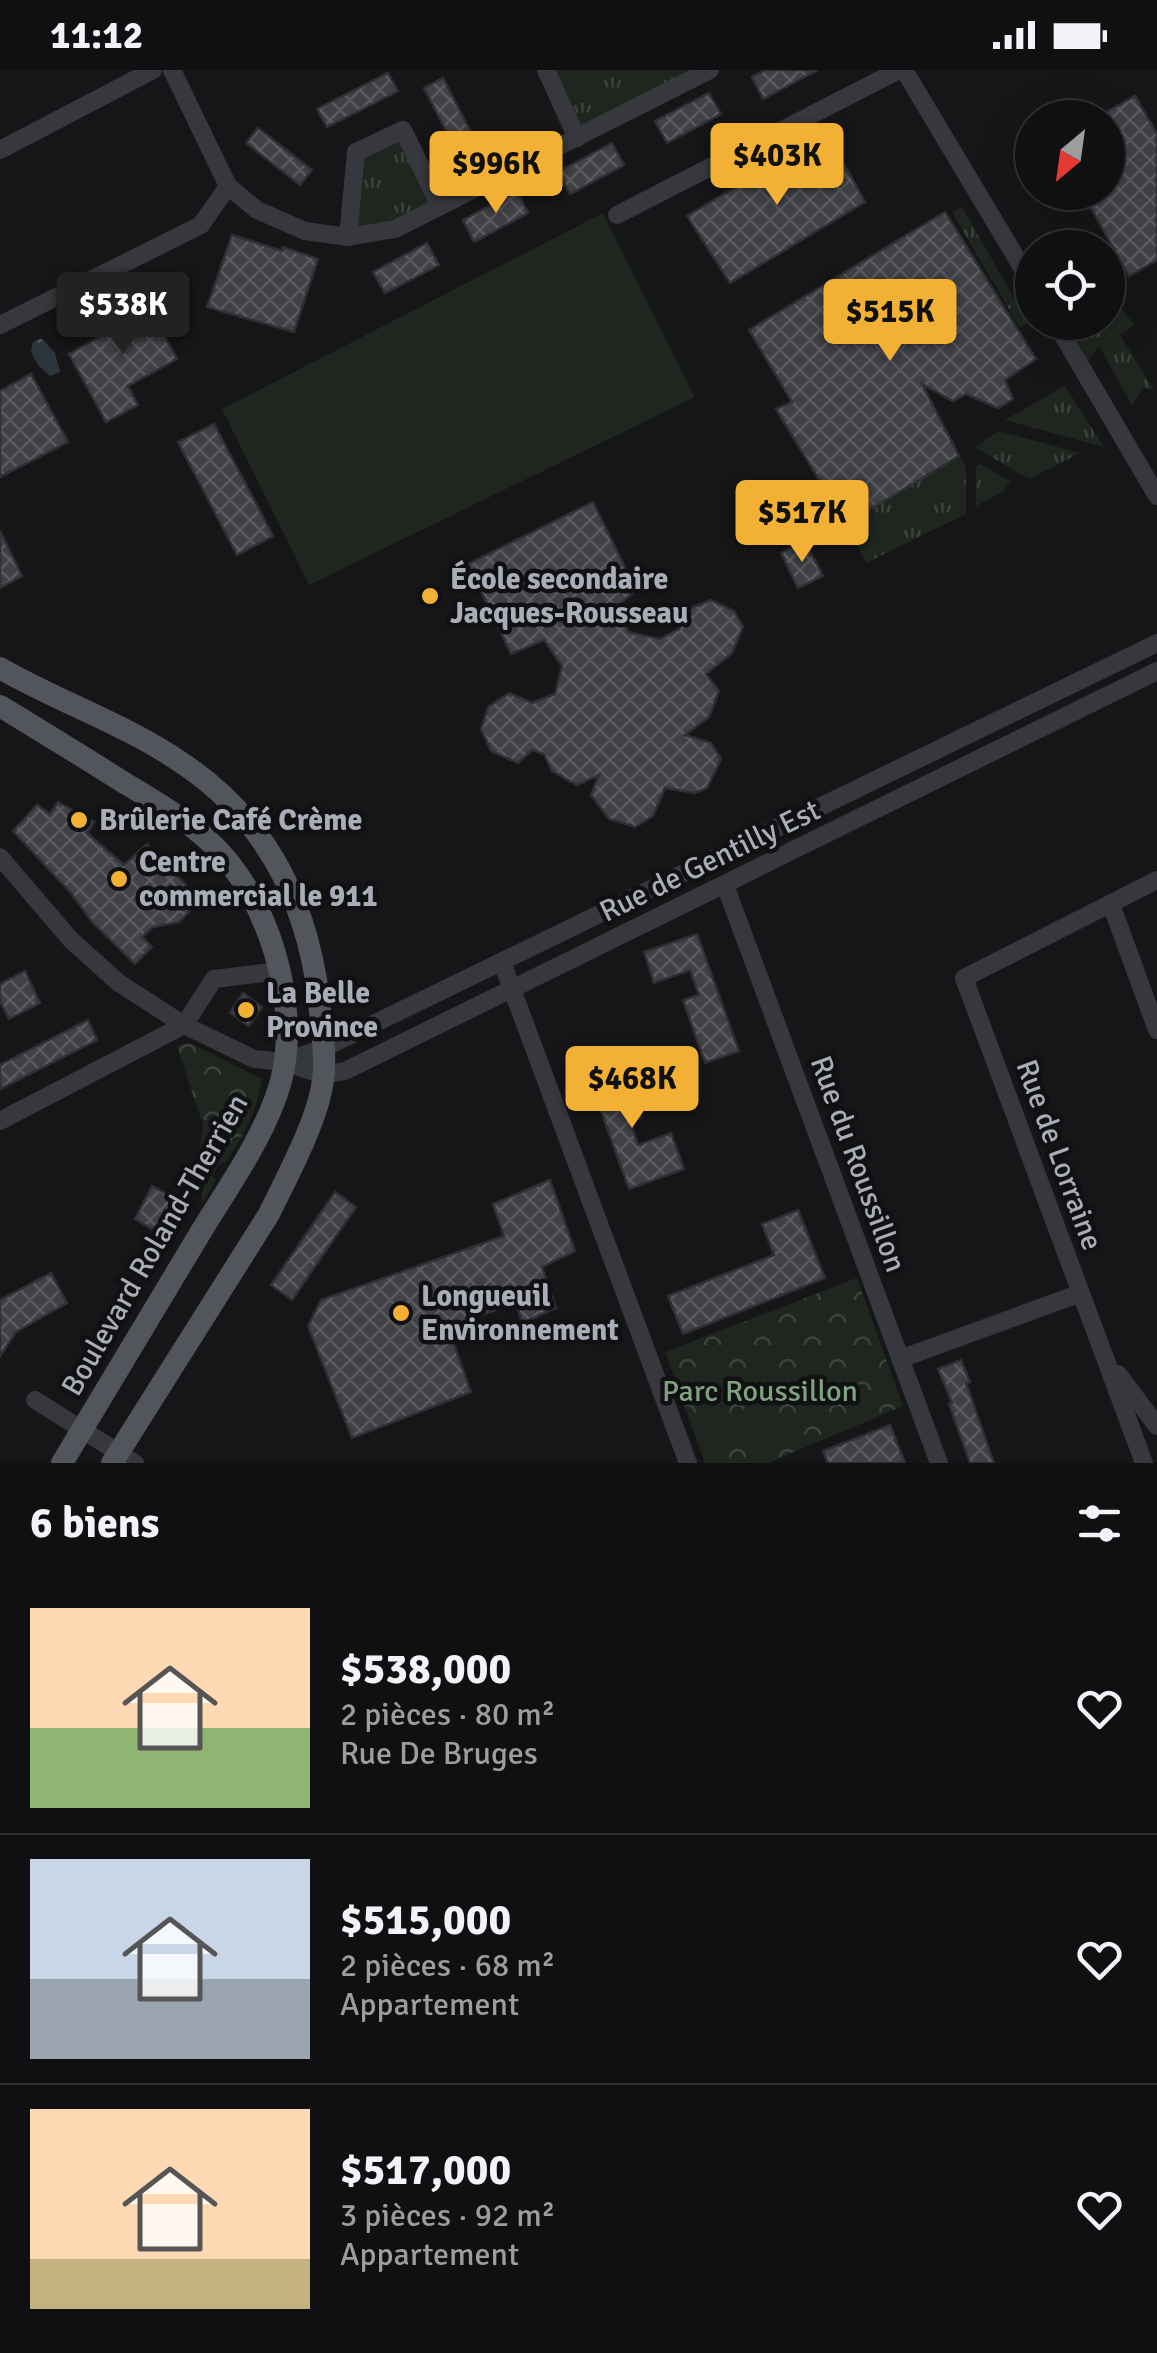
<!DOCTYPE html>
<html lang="fr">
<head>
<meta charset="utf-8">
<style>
	body { margin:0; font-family:Signika,sans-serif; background:#19191b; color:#f1f3f6; height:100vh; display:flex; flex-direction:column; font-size:38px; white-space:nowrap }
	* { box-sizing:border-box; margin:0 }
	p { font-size:32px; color:#9c9d9f }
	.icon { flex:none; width:55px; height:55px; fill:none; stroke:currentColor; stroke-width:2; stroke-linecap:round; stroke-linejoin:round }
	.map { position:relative; height:1393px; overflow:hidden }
	.side { display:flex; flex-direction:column; background:#101012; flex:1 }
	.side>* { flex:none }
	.needle { width:65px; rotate:209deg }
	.buttons { position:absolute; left:1015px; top:30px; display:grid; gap:20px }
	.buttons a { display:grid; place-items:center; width:110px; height:110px; border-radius:50%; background:#101012; box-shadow:0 10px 40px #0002,0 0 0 2px #303032; font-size:50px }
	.price { position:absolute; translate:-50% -85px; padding:0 22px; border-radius:10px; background:#f2b134; color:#111; font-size:32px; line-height:65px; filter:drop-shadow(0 2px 5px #0008) }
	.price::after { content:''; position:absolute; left:50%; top:60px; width:30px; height:22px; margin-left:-15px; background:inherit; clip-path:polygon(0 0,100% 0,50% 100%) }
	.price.current { background:#222; color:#fff }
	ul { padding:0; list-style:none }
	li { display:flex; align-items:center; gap:30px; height:250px; padding:0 30px }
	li+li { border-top:2px solid #303032 }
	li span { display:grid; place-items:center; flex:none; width:280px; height:200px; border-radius:0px; color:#555 }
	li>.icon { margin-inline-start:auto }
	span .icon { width:120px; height:120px; fill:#fffc; stroke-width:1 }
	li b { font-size:42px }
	h2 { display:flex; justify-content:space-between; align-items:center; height:120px; padding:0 30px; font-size:42px }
	.status { display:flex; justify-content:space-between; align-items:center; height:70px; padding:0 50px; background:#101012; direction:ltr }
	.status svg { height:28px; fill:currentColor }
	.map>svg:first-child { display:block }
	.grass { fill:url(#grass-tufts) }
	.forest { fill:url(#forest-crowns) }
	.garden { fill:#1e261f }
	.water { fill:url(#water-ripples) }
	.building { fill:url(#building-cross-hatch); stroke:#303034; stroke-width:2.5 }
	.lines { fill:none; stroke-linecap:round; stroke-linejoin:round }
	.minor { stroke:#37383d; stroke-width:18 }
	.major { stroke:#53555c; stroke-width:22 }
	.poi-dot { fill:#f2b134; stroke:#111113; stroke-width:4 }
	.labels { text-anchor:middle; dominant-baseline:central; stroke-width:9; stroke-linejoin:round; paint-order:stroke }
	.poi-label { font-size:30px; font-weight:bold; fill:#a8adb8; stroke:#111113; text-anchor:start }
	.street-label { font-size:30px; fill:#a8adb8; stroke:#111113 }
	.park-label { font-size:30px; fill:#7fa381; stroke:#111113 }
</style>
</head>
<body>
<div class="status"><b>11:12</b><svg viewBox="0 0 49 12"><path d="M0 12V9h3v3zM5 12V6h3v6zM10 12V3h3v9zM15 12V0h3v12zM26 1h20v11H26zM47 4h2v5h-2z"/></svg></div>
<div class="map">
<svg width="1157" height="1393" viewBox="0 0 1157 1393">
	<defs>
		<pattern id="grass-tufts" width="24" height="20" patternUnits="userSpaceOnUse" patternTransform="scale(2.5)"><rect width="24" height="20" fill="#1e261f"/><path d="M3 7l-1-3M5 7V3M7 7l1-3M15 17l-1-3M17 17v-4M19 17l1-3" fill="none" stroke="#3c433d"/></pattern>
		<pattern id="forest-crowns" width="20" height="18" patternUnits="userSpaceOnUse" patternTransform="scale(2.5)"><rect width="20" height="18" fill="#1e261f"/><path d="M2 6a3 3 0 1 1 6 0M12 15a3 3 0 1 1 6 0" fill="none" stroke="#3c433d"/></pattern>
		<pattern id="water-ripples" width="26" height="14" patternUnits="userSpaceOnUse" patternTransform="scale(2.5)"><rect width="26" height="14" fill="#2c353c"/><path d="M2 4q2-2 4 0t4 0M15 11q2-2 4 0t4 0" fill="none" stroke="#485056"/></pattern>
		<pattern id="building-cross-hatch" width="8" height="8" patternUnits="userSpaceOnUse" patternTransform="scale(2.5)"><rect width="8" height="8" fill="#404145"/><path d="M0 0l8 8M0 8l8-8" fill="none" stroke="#595a5e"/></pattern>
	</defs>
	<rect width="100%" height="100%" fill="#161618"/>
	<g class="grass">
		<path d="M546,0H710L577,68Z"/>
		<path d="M403,60L440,136L348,167L356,82Z"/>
		<path d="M962,137L1028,253L1020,258L952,142Z"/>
		<path d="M1122,241L1135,254L1120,265L1154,320L1144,318L1132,335L1099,276L1088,291L1079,274L1084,257L1092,253L1108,252V243Z"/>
		<path d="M1065,316L1104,377L1005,350Z"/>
		<path d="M998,361L1080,383L1029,409L975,377Z"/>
		<path d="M959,386L966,397V444L866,493L846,454Z"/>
		<path d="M980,394L1010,411L1004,421L976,436V396Z"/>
	</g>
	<g class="forest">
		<path d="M190,973L262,1009C258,1039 242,1069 225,1093L221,1091L212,1106L216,1110L202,1134L199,1081L203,1055L177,976Z"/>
		<path d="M857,1208L903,1336L768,1393H705L665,1282Z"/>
	</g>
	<g class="garden">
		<path d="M603,143L695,327L309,515L222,339Z"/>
		<path d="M763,1332L775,1364L711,1387L700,1355Z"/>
	</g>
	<path class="water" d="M41,268L55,283L60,302L50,306L38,295L31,282L33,272Z"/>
	<g class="building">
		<path d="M765,0H818L763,29L752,7Z"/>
		<path d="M388,3L398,21L327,57L317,39Z"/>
		<path d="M443,8L474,68L455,78L424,18Z"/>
		<path d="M709,23L721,44L667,73L655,51Z"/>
		<path d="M1135,26L1157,64V190L1129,206L1082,122H1108V41Z"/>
		<path d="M258,58L312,100L300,115L246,73Z"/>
		<path d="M827,63L865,132L730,213L687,146Z"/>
		<path d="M612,73L624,95L570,124L558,102Z"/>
		<path d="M517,121L528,143L474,172L463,150Z"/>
		<path d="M945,142L1036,289L1005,310L1013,329L998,338L966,324L953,331L922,314L959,386L846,454L776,339L792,332L749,260Z"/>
		<path d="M232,165L282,181L283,177L318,189L294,262L207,237Z"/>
		<path d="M427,173L439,195L385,223L373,202Z"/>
		<path d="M140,221L177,289L128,316L138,335L106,352L69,284L118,257L108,239Z"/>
		<path d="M31,304L68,372L0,407V321Z"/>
		<path d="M214,354L273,466L237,485L178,372Z"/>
		<path d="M593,432L636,520L618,536L628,562L660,569L679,559L686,540L711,530L734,541L743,557L732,583L706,604L719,621L709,647L685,665L711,673L721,689L707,718L695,723L665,718L653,746L635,757L609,749L591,725L599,705L577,715L552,701L544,684L532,680L518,693L491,681L481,659L488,637L509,623L532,633L555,624L562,596L544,570L511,584L468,494Z"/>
		<path d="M0,461L22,506L0,518Z"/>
		<path d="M805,471L823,506L798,518L781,483Z"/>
		<path d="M58,732L94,752L87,763L124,795L147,774L200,830L179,852L153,857L142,867L152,877L135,894L92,852L71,823L13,761L37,735L50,744Z"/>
		<path d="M697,864L739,981L705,993L683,930L699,925L690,900L654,913L644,882Z"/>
		<path d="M25,901L40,933L9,949L0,931V914Z"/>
		<path d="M243,923L262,937L249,956L230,943Z"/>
		<path d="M88,950L97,970L0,1019V995Z"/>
		<path d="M622,993L641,1047L630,1052L638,1075L671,1063L684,1099L629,1119L588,1005Z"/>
		<path d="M550,1110L575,1181L542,1197L556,1238L522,1253L516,1232L448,1258L471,1322L352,1368L308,1256L321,1230L504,1166L493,1134Z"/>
		<path d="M152,1116L176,1129L157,1162L135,1149Z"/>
		<path d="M335,1122L356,1137L292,1230L271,1215Z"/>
		<path d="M798,1140L825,1208L683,1264L668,1226L774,1185L762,1154Z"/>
		<path d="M51,1203L67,1233L16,1262L0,1286V1230Z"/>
		<path d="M961,1290L970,1312L966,1313L994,1393H970L949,1334L952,1333L938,1299Z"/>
		<path d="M890,1355L905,1393H828L823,1381Z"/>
	</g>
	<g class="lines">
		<g class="minor">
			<path d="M172,0L228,116L257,140L305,161L348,167L395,159L710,0"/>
			<path d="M546,0L577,68"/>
			<path d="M904,0L1032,214"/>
			<path d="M0,80L153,0"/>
			<path d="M617,145L899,0"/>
			<path d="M348,167L356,82L403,60L440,136"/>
			<path d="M1055,252L1157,426"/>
			<path d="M0,255L201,155L228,116"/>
			<path d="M0,787L71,870L119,913L184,955L254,989L284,992L323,1005L345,1001L1157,601"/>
			<path d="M725,815L939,1393"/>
			<path d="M1111,834L1157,960"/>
			<path d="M502,892L688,1393"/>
			<path d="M284,992L324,978L1157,573"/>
			<path d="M0,1051L184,955L214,909L279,901"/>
			<path d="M900,1289L1081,1223"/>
			<path d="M1118,1304L1157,1356"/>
			<path d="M35,1330L135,1393"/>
			<path d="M1144,1393L964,908L1157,810"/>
		</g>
		<g class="major">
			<path d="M0,598C59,632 125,654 182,693C273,754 312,843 321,950C323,970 326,991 323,1010C318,1050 287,1107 269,1144L112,1393"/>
			<path d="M0,636C41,661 82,686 123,712C153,730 184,748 210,772C268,825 301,934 281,1011C266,1065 228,1117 199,1165C154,1241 108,1317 62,1393"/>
		</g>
	</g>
	<g class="poi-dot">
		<circle cx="430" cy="526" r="10"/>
		<circle cx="79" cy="750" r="10"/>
		<circle cx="119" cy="809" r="10"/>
		<circle cx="246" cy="940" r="10"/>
		<circle cx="401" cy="1243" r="10"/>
	</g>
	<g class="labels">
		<g class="poi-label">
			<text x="450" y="509">École secondaire<tspan x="450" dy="34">Jacques-Rousseau</tspan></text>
			<text x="99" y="750">Brûlerie Café Crème</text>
			<text x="139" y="792">Centre<tspan x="139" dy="34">commercial le 911</tspan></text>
			<text x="266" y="923">La Belle<tspan x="266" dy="34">Province</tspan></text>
			<text x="421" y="1226">Longueuil<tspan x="421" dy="34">Environnement</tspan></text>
		</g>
		<g class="street-label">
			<text transform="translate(710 791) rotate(-26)">Rue de Gentilly Est</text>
			<text transform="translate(1059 1085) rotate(70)">Rue de Lorraine</text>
			<text transform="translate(858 1094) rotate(70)">Rue du Roussillon</text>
			<text transform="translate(155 1175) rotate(-60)">Boulevard Roland-Therrien</text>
		</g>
		<g class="park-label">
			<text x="760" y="1321">Parc Roussillon</text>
		</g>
	</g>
</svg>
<div class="buttons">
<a><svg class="needle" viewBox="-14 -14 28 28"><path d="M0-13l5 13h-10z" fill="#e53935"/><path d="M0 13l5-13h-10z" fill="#9c9d9f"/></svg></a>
<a><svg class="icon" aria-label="locate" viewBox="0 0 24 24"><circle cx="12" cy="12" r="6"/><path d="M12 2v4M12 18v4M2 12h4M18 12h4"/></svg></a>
</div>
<b class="price" style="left:777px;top:138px">$403K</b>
<b class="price" style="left:496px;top:146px">$996K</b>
<b class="price current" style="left:123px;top:287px">$538K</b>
<b class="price" style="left:890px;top:294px">$515K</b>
<b class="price" style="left:802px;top:495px">$517K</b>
<b class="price" style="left:632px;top:1061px">$468K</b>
</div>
<section class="side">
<h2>6 biens<svg class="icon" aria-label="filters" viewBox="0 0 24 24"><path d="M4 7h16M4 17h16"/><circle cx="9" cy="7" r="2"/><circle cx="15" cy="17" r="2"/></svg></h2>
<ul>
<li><span style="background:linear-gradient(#ffd9b3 60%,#8fb573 0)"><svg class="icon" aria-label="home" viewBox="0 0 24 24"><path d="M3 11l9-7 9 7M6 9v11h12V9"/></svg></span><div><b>$538,000</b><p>2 pièces · 80 m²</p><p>Rue De Bruges</p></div><svg class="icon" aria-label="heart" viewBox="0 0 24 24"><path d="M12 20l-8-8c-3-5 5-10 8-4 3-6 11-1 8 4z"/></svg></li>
<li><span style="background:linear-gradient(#c9d6e8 60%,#9aa5b1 0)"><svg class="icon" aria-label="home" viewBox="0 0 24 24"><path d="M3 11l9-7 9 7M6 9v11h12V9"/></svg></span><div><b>$515,000</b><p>2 pièces · 68 m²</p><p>Appartement</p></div><svg class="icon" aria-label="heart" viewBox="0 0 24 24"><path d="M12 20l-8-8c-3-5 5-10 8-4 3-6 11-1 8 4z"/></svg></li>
<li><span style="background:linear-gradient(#ffd9b3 75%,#c2b280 0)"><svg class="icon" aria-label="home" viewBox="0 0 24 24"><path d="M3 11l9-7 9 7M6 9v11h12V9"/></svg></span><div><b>$517,000</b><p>3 pièces · 92 m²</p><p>Appartement</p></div><svg class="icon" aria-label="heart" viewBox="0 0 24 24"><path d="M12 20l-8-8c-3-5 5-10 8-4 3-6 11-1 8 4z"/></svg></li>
</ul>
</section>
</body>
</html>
